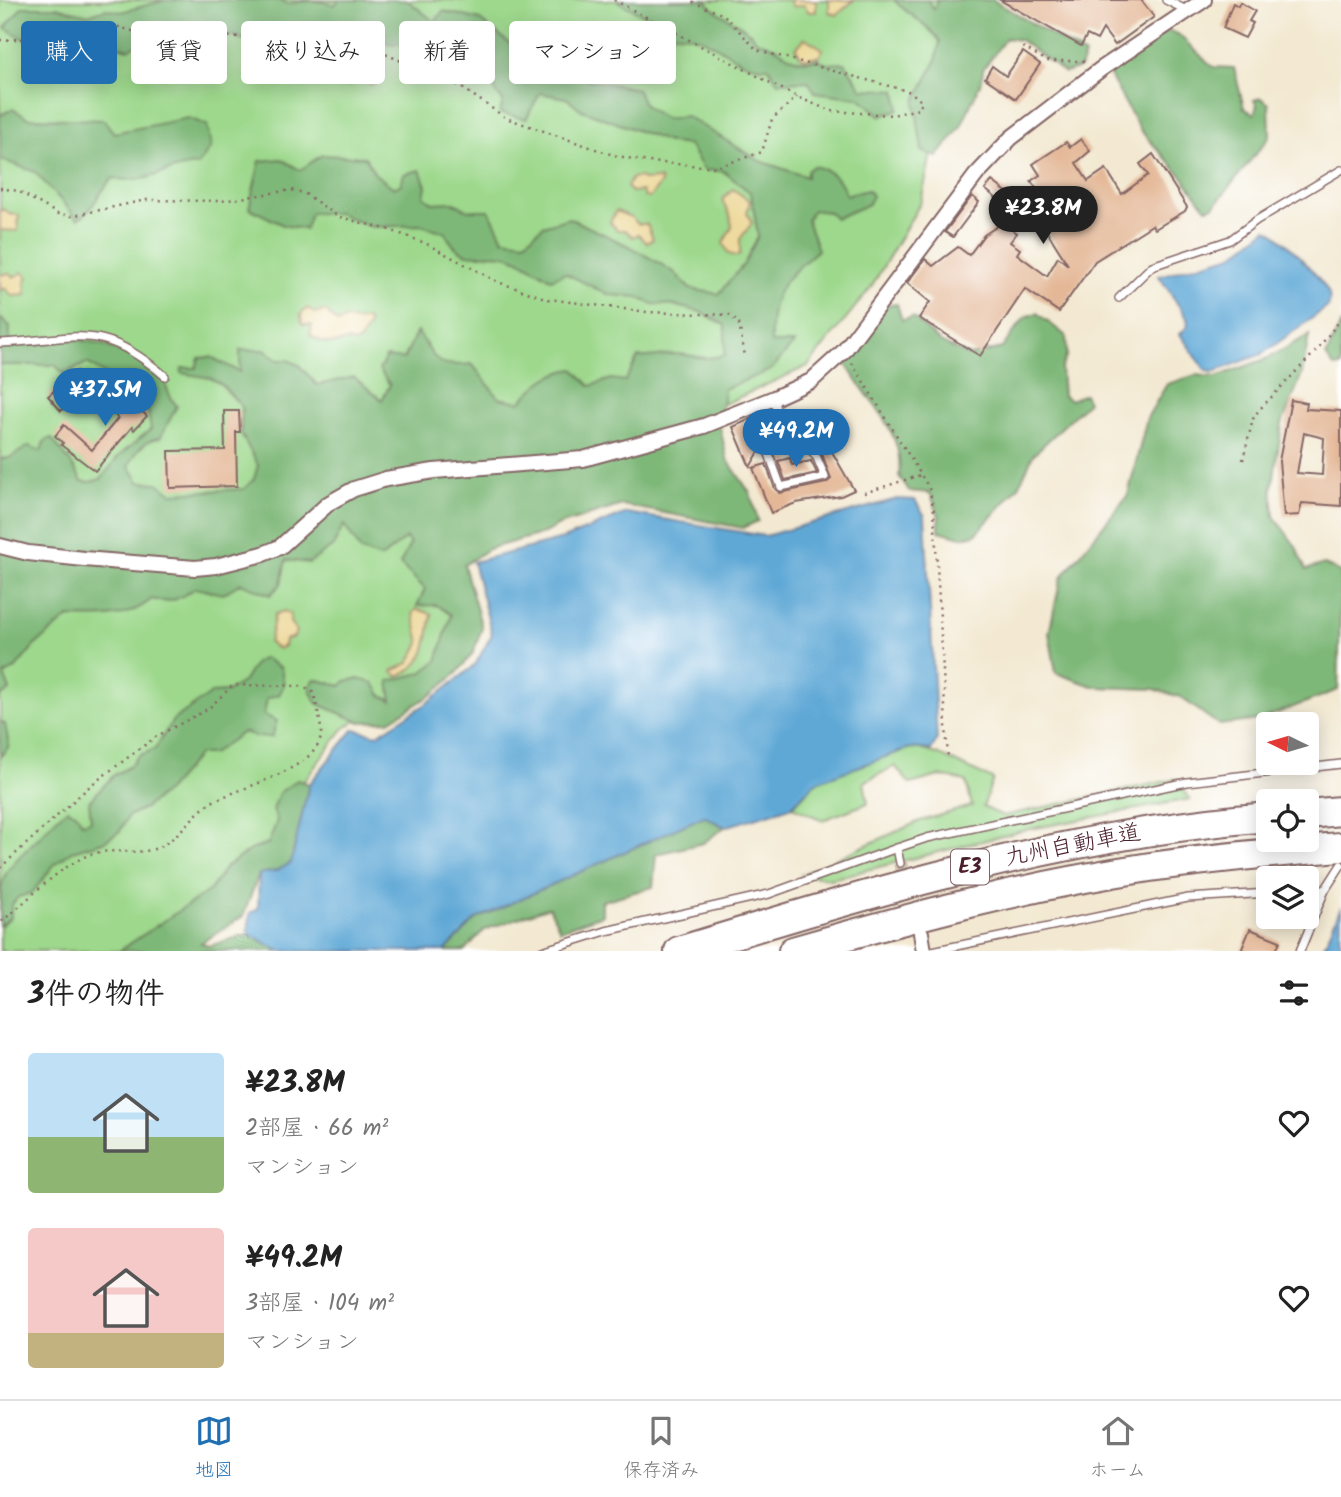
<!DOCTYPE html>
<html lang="ja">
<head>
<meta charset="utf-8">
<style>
	body { margin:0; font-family:Kalam,"Klee One",sans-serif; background:#f6f6f6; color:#222; height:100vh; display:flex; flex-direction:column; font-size:26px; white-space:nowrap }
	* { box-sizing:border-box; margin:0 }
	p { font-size:23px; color:#767676 }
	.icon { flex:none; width:38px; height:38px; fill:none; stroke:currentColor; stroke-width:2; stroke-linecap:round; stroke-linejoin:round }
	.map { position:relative; height:951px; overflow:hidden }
	.details { display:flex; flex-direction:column; background:#fff; flex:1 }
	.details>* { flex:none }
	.hud { position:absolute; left:21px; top:21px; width:700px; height:63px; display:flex; gap:14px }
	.needle { width:46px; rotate:275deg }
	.controls { position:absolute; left:1256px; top:712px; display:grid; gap:14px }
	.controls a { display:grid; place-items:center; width:63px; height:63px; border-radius:7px; background:#fff; box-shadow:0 4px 18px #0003; font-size:35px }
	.price { position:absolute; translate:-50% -60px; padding:0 16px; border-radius:24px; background:#1f6fb2; color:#fff; font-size:23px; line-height:46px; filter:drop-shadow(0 2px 4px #0008) }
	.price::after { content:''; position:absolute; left:50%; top:42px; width:21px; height:16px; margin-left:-10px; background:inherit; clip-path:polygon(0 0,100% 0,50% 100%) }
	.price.active { background:#222; color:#fff }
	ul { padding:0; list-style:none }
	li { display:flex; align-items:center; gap:21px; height:175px; padding:0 28px }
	li span { display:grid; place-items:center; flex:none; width:196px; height:140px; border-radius:7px; color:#555 }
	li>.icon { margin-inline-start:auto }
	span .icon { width:84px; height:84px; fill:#fffc; stroke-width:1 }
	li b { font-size:30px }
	h2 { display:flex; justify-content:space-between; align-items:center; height:84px; padding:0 28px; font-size:30px }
	.chip { padding:0 24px; border-radius:7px; background:#fff; box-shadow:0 4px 18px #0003; font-size:24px; line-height:63px }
	.chip.active { background:#1f6fb2; color:#fff }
	.tab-bar { display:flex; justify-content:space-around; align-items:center; height:98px; border-top:2px solid #e0e0e0; background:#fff; font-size:19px; color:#767676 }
	.tab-bar a { display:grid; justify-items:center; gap:4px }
	.tab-bar .active { color:#1f6fb2 }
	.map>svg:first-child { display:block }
	.green { fill:#9dd88c; stroke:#747c5c; stroke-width:2 }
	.forest { fill:#7eb878; stroke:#646c52; stroke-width:2 }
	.sand { fill:#eeda9e; stroke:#9c7c64; stroke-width:2 }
	.water { fill:#5fa8d6; stroke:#546480; stroke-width:2 }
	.building { fill:#e4b897; fill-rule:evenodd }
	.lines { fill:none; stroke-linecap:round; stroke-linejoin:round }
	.minor-tunnel { stroke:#d1c1b1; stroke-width:14; stroke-dasharray:14 7; stroke-linecap:butt }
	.service-casing { stroke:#856665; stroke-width:10 }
	.minor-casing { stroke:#856665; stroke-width:18 }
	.motorway-casing { stroke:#856665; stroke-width:32 }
	.path { stroke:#856665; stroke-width:2.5; stroke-dasharray:2 5; stroke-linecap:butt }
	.service { stroke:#fff; stroke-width:7 }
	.minor { stroke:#fff; stroke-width:14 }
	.motorway { stroke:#fff; stroke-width:28 }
	.labels { text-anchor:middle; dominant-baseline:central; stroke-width:5; stroke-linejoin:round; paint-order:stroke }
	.shield { fill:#fff; stroke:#80626b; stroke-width:2 }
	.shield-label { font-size:21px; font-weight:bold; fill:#4a1f2b }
	.street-label { font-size:23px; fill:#4a1f2b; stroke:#fff }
</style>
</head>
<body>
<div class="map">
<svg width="1341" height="951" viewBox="0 0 1341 951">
	<rect width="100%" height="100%" fill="#fff"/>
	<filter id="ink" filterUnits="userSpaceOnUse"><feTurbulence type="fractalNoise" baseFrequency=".0143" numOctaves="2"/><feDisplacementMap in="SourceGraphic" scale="14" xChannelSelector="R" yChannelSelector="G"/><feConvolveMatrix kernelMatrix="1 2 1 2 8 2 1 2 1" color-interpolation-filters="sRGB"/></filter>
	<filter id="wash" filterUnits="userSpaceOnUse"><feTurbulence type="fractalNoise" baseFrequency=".00686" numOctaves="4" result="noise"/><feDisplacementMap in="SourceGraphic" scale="28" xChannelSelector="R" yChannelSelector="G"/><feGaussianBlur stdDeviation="1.57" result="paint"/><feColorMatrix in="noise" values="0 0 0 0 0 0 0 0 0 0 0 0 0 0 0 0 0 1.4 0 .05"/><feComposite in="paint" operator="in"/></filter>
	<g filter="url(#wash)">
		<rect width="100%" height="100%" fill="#f3e9d2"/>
		<g class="green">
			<path d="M0,0H946L952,54L921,202L872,286L808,366L704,413L454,534L458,616L440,665L343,729L304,781L290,851L128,951H0Z"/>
			<path d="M910,748C939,750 965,769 993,779L983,807L1003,816L1176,779L1190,799L1030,829L831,879L802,874L920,821L972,806L966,781L939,776L910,784L895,766L864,782L868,803L823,820L792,807L816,782Z"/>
		</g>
		<g class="forest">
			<path d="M166,0H278L288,4C303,0 320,0 335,5L339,0H407L435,22L443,11L480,20L544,71L637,89L645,106L666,119L686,116L760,161L807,177V171L813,166C829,168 843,181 846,195L868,190L872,196L869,204L836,218L828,212L813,210L807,220L818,250C782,281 769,293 771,343H794L771,370L724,389L720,427L727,459L750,493L758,521L743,528L622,505L559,525L544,533L488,549L464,565L482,628L473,653L457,673L431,695L389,721L360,722L316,703L309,687L315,679L341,686L345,681L358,679L374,683L381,695L392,701L389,681L421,673L437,661L451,615L437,605L417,606L425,589L400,564L410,544L406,538L381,558L361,551L344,525L333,546L309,563L286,560L281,584L270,595L241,583L223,594L195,588C181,598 169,605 152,599C127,620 100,618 69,617L34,646L15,669L4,675L10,690L0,697V459L9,458L29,446L41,451L44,442L51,438C60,449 77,468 81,481L89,482L101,479L119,456L151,429L147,407L131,391L87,363L64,374L55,365H0V318L10,327L9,342C32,342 57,338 80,340C99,342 152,361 162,378C168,388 168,397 177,406L160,438C144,439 136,452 129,466L139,482L157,483L172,493L244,489L254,479L258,465L241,434L242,407L222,385L210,378L181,373L182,368H196L199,358L211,357L240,372V350H265L277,360H288L299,365L317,385L354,377L382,400L390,385L379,370L386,357L404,359L417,331C437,360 433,368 472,364L499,398L520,402C536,385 550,372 574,369L590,386L611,379L625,381L638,357C651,358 661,355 673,354C694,353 699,362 725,355V325L701,312L672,305L652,304L637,297L609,295L565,273L551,279C539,272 525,262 512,257C486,247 463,270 445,232L421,225L372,227L337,213H311L305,229L283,225L249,208L260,161L281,159L300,170L322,155L365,157L375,174L394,188L401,184L404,174L420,170L426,186L424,196L433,203L452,202L468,210H489L503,239L525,242L543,226L569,218L631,247L674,272L690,289L719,294L744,264L758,236L751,193L723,171L704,170L689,145L671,143L582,110L566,98L540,93L526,119L500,113L503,101L495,91L492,75L482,76L464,83L447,66L442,55L427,44H393L328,31H292L265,47L230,35L211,37L181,31H161L129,49L107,43L85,29L31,43L5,28L22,7H57L88,15L105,9L121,12Z"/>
			<path d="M615,0H705C720,19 743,21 757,41C784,45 787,67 818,59L827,64L845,63L862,89L896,90L899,109L881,116L860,98L815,92L808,81L778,82L768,67C728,68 718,32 672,34C655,17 635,12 615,0Z"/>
			<path d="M894,0H927L934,9L938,0H993L1085,55L1080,68L1065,73L1020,40L1006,38L983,69L982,80L960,128L937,157L922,151L915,102L936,61L940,41C927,23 908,15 894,0Z"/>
			<path d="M1168,30L1178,34L1213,67L1234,68L1244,108L1254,114L1257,106L1254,100L1261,98L1269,104L1270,136L1214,206L1206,208L1181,175L1140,130L1110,76L1112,69Z"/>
			<path d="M13,109L28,118L104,120L114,133L188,118L207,125L211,147L198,165C164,166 151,186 113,178C99,191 94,210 78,219L35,172L0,159V115Z"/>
			<path d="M897,304L902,320L913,317L940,342L969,356L1002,348L1025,317L1037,313L1066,336L1067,354L1061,369L1063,396L1071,400L1084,394L1088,402L1033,455L1019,486L976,534L962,537L939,531V516L930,493L909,491L899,476C905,431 867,400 846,364L849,355L885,306Z"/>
			<path d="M1341,323V366L1334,367L1326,356Z"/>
			<path d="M1309,335L1302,374L1282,424L1272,490L1274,516L1296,547L1306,570L1324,564L1341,573L1338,690L1259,720L1219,725L1180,697L1154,689L1095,687L1056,673L1049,633L1061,578L1128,495L1147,418L1167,384L1196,375L1216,377L1268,358Z"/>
			<path d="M264,658L281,668L284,685L279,695L267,698L264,715L277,721L272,737H257L243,732L212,754H199L168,790L145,808L128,816L120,831L103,842L72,851L54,865L32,893L18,897L11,906V917L0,926C0,874 0,876 34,842C48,831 51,819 68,809L77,814L82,823L91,821L89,801L114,775L129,767L138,756L155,749L173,720L212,693L227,692L244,681L255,663Z"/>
			<path d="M0,721L5,724L9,746L0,757Z"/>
			<path d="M297,780L309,784L291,863L276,871L259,874L243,916L201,943L209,946L248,934L281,951H119L210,890L226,867L250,850L268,844L277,821L273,810L279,793Z"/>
			<path d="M704,816L725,827L703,843L656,854L653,887L602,901V915L560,930L549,907L484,930L464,951H445L476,919Z"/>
		</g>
		<g class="sand">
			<path d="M789,0H816V12H809L804,5L793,7Z"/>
			<path d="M829,0H854L837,15L829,12Z"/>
			<path d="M805,38L823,49L819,57C806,55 804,66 796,48Z"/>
			<path d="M365,58H371V67L379,76L377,83L372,85L358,80L349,86L329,73L337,61L349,66Z"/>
			<path d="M639,177L644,180L660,179L661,183L649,198L644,197L642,191L632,192L627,187L632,178Z"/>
			<path d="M733,189L750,201L747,213L752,223L740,239V254L736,256L729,254L723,243L732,227L730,215L722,200Z"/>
			<path d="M4,209L9,214L19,215L18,231L0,230V211Z"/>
			<path d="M616,211L631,217L638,224H647L653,239L647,243L638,234L633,237L625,230H617L610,222Z"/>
			<path d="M23,272L28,278L25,282L26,295L12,296L6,289H0V275L9,273L14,277Z"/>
			<path d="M308,308L315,313L326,311L338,323L346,318L354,321L367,319L369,325L360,341L355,343L347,341C332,345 324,345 310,335L312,325L302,324L301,314Z"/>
			<path d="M417,609L432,614C426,642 430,663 398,676L392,671L409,663L420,643L413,613Z"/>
			<path d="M284,611L290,614V622L296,631L294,637L285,640L284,646L278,649L269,643L275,614Z"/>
		</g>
		<g class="water">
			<path d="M1267,229C1280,234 1324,281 1329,294C1330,298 1329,302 1329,306L1262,354L1214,372L1206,371L1180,334L1188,326L1187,318L1159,276L1233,255Z"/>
			<path d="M897,499L915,500L925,516L937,740L931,750L910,748L816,782L791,807L725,827L704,816L476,919L445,951H281L248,934L250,913L258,909L259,874L276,871L291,863L309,784L354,729L377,735L426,704L475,665L492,634L473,562L563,539L627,513L765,536Z"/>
			<path d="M1341,907L1340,951H1322Z"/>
		</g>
		<g id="blocks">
			<g class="building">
				<path d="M1000,0H1141L1154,17L1115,45L1103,29L1097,40L1087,35L1081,46Z"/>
				<path d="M1240,2L1255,11L1249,21L1253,23L1245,38L1223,28L1233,3L1238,6Z"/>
				<path d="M1023,52L1040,64L1016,99L985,78L992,66L1006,76Z"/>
				<path d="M1081,139L1090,151L1076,163L1088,181L1106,169L1122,194L1148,175L1140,164L1153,154L1187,207L1185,211L1155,229L1152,225L1095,261L1059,312L1025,289L980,356L919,318L930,302L907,283L925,259L933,266L958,247L969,255L984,235L1025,208L1011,229L1017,233L1010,242L1020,249L1017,254L1047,276L1058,257L1068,265L1030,204L1036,200L1032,194L1038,191L1031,181L1040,175L1033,164L1066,142L1070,147Z"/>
				<path d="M992,181L1009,194L1002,203L985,189Z"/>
				<path d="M972,196L979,202L953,237L945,232Z"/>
				<path d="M77,371L89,386L61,411L48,396Z"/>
				<path d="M109,381L147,416L134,430L132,427L95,471L61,445L63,443L55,436L64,425L92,450L118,418L95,395Z"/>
				<path d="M1291,400L1307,403L1306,409L1341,411V506L1302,503L1299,515L1284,516L1279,461ZM1304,433L1324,438L1322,475L1297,473Z"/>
				<path d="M808,410L854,490L841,496L796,503L771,513L753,468L766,464L775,489L780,493L826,483L831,479L822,454L795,418Z"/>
				<path d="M224,411H239L240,432H236L237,486L170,488L169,451L225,450Z"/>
				<path d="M768,414L772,436L767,438L750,467L733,427L759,415L760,417Z"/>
				<path d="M790,458L792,465L811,461L817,473L785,480L778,461Z"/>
				<path d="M1250,929L1280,941L1276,951H1241Z"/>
			</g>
		</g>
	</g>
	<g filter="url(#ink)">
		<use href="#blocks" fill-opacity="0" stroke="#856665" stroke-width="2"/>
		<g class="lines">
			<path class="minor-tunnel" d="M900,863L917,922"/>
			<defs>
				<g id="service">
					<path d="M1166,0L1186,10"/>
					<path d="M1119,298L1152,266L1230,240L1257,220L1341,170"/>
					<path d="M0,343C79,340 98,319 165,376"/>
					<path d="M774,398L781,438L802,437L817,458L825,477L781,487L769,454L773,443L781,438"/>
					<path d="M900,863L897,848L927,838L1187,782L1341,764"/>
					<path d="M1307,891L1325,890"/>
					<path d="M542,951L606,931L769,894L897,848"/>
					<path d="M932,951L1188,898L1269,893"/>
					<path d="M1300,951L1325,890L1341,865"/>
				</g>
				<g id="minor">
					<path d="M0,546L28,553L84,559L195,568L216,566L263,554L280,547L329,503L354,489L386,479L434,471L583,459L704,426L774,398L811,381L844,351L976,175L1011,138L1101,69L1204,0"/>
					<path d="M921,933L924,951"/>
				</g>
				<g id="motorway">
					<path d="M1307,814L1341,811"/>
					<path d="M679,951C872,892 1066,833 1269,817"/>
					<path d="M793,951C911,917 1029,885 1150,867C1214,858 1277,852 1341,847"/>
				</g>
			</defs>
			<use href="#service" class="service-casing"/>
			<use href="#minor" class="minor-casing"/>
			<use href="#motorway" class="motorway-casing"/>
			<g class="path">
				<path d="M614,0L797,97L831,111L892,115L919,109L922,102L911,92L757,50L724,15L688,0"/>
				<path d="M0,40L88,36L119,27L142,34L242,37L281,31L321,35L363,45L455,83L506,118L613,155L648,162L717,167L762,152L772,119L797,97"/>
				<path d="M1023,47L1047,61H1087"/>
				<path d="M0,188L18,191L58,214L72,216L146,200L222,201L291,190L304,193L339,217L390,230L425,243L498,282L548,299L647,312L730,315L739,324L745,356"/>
				<path d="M852,363L929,488L934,511L948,760"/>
				<path d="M1243,460L1253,419L1258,411L1316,351L1341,319"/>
				<path d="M864,493L921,475"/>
				<path d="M0,868L91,785L157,736L208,709L233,685L302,686L314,693C316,706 322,723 321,736C317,770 234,789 210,803C191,816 178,839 157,848C134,857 107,845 84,857C52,873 27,901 0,923"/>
			</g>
			<use href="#service" class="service"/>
			<use href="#minor" class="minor"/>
			<use href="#motorway" class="motorway"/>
		</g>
	</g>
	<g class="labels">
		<rect class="shield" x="951" y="849.5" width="38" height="35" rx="5"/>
		<g class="shield-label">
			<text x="970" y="867">E3</text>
		</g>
		<g class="street-label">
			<text transform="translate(1073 846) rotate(-11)">九州自動車道</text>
		</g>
	</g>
</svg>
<div class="controls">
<a><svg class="needle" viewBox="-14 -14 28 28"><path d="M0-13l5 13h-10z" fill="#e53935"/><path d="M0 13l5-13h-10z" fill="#767676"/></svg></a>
<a><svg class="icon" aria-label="locate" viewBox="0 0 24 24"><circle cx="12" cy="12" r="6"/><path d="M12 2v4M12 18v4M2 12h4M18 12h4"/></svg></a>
<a><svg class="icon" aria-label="layers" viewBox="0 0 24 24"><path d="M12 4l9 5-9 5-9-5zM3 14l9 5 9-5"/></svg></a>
</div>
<b class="price active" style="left:1043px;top:246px">¥23.8M</b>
<b class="price" style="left:105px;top:428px">¥37.5M</b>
<b class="price" style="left:796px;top:469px">¥49.2M</b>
<div class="hud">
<a class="chip active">購入</a>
<a class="chip">賃貸</a>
<a class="chip">絞り込み</a>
<a class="chip">新着</a>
<a class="chip">マンション</a>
</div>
</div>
<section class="details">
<h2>3件の物件<svg class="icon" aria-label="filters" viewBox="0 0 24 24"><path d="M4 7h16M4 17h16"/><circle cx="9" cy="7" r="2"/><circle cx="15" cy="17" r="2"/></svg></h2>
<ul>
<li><span style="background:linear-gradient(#bfe0f5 60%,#8fb573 0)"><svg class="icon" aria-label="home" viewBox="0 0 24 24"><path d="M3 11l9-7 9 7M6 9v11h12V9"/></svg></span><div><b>¥23.8M</b><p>2部屋 · 66 m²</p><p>マンション</p></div><svg class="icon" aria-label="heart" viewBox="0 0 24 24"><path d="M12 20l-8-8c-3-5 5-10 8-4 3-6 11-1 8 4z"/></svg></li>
<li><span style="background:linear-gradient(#f6c9c9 75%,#c2b280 0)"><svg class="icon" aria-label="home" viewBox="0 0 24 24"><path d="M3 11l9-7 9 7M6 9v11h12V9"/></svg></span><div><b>¥49.2M</b><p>3部屋 · 104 m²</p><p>マンション</p></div><svg class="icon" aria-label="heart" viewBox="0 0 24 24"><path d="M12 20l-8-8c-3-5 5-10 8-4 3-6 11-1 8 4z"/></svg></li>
</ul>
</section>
<nav class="tab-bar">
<a class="active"><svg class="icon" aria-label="map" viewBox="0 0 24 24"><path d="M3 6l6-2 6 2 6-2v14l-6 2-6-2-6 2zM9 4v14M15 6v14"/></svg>地図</a>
<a><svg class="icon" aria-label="saved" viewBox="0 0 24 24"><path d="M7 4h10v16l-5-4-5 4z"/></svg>保存済み</a>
<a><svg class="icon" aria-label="home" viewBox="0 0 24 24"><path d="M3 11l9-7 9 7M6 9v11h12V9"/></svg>ホーム</a>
</nav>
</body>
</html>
